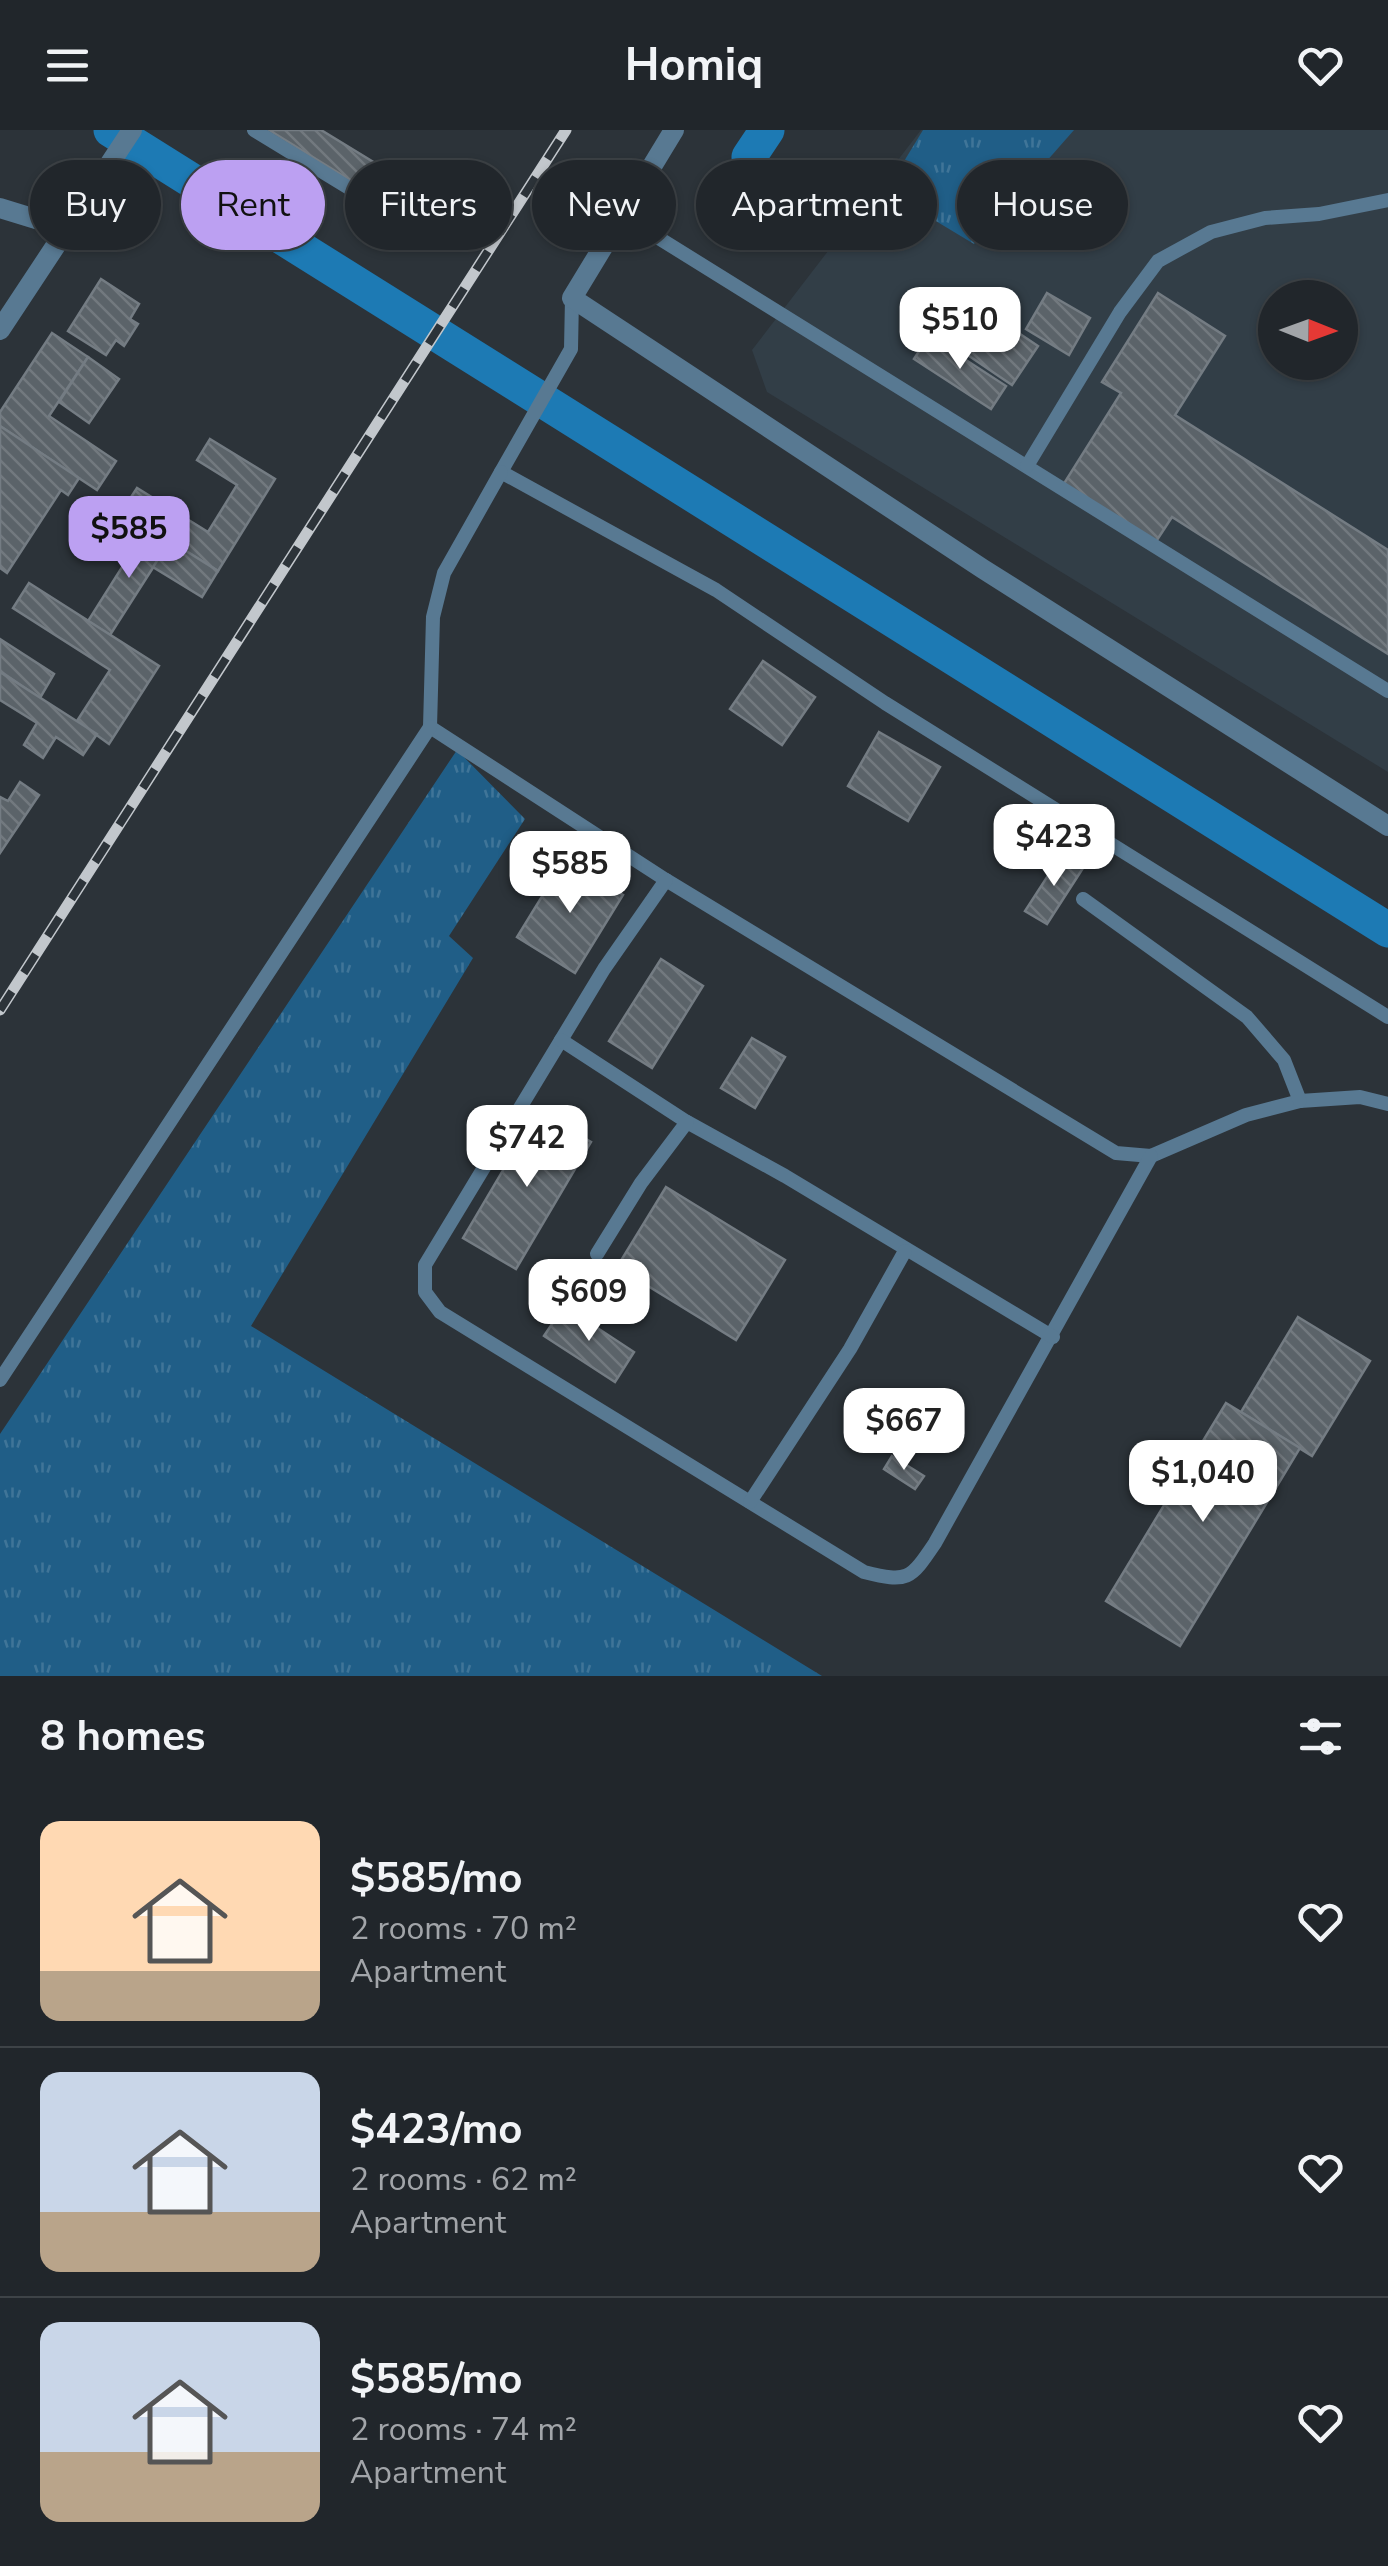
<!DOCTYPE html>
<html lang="en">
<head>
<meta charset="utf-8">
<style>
	body { margin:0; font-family:"Nunito Sans",sans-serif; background:#292e33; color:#f1f3f6; height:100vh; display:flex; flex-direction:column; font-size:38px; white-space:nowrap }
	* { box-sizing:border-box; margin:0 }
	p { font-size:32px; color:#a2a5a9 }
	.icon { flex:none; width:55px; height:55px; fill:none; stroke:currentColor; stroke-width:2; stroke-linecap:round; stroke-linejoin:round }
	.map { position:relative; height:1546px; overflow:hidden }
	.drawer { display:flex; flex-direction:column; background:#21262b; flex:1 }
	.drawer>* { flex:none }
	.top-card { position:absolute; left:30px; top:30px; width:1330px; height:90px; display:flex; gap:20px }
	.needle { width:65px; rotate:91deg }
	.controls { position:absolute; left:1258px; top:150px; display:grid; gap:20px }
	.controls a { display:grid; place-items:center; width:100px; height:100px; border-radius:50%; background:#21262b; box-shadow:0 2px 8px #0004,0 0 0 2px #3e4347; font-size:50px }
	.price { position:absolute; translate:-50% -85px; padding:0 22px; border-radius:20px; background:#fff; color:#222; font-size:32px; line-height:65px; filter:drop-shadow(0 2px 5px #0008) }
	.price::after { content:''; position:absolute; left:50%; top:60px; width:30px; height:22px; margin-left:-15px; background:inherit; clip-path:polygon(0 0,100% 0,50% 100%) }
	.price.on { background:#bca0f2; color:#111 }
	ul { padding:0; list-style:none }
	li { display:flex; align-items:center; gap:30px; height:250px; padding:0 40px }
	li+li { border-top:2px solid #3e4347 }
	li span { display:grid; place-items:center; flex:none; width:280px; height:200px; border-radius:20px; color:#555 }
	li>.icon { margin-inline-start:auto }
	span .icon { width:120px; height:120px; fill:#fffc; stroke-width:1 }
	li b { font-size:42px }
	h2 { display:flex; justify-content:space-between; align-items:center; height:120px; padding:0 40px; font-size:42px }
	.tag { padding:0 35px; border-radius:45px; background:#21262b; box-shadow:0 2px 8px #0004,0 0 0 2px #3e4347; font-size:35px; line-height:90px }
	.tag.on { background:#bca0f2; color:#111 }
	header { display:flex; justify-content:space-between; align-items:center; height:130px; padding:0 40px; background:#21262b; font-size:45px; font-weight:700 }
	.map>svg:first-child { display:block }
	.built { fill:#323e47; fill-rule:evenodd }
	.grass { fill:url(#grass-tufts) }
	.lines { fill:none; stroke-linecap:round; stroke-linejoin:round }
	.canal { stroke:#1d7ab4; stroke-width:35 }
	.building { fill:url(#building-back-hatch); stroke:#747c83; stroke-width:2.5 }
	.lane { stroke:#587992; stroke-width:14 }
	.street { stroke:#587992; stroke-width:20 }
	.rail-casing { stroke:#c2c7cc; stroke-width:11 }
	.rail { stroke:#2c3339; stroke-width:8; stroke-dasharray:22; stroke-linecap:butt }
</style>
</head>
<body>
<header><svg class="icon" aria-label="menu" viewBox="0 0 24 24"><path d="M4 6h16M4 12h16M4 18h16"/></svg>Homiq<svg class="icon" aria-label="heart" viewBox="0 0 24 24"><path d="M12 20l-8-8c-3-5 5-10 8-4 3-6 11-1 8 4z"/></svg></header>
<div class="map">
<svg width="1388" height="1546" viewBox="0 0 1388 1546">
	<defs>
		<pattern id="grass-tufts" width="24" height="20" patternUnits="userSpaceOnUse" patternTransform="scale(2.5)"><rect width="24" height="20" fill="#205e87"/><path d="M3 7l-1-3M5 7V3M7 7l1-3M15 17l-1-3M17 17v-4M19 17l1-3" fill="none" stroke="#407598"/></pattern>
		<pattern id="building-back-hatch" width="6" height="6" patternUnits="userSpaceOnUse" patternTransform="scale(2.5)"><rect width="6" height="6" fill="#5b6369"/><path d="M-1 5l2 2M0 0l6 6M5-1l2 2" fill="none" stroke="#72797f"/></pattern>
	</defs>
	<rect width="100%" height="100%" fill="#2c3339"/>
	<path class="built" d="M921,0H1388V642L767,262L752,220ZM1275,168H1340V232H1275Z"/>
	<g class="grass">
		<path d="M923,0H1074L974,114L886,61Z"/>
		<path d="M457,620L525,689L449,806L473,828L251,1196L822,1546H0V1304Z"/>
	</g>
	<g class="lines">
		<g class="canal">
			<path d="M111,0L1388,800"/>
			<path d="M749,27L767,0"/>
		</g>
	</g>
	<g class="building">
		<path d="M269,0H321L406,52L392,76Z"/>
		<path d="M101,149L139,174L130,189L138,194L124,216L116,210L106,225L68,201Z"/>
		<path d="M1047,163L1090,188L1069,225L1026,199Z"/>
		<path d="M1158,163L1225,206L1175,285L1388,420V524L1172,387L1155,413L1063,355L1121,263L1102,252Z"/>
		<path d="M964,166L1038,216L1012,255L938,205Z"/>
		<path d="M52,203L88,227L49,286L116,331L97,360L0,296V282Z"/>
		<path d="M929,206L1006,256L991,279L914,229Z"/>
		<path d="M88,227L119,249L89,293L59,272Z"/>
		<path d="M0,296L79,348L68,365L61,360L7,443L0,438Z"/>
		<path d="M210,309L275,349L218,441L122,381L137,358L208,402L237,355L197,330Z"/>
		<path d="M148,396L170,411L110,505L88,491Z"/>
		<path d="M170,411L218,441L202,467L153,437Z"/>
		<path d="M29,453L159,536L109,614L77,591L110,540L13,478Z"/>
		<path d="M0,509L54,544L40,568L0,541Z"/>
		<path d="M763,531L815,567L782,615L730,579Z"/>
		<path d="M0,542L97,604L83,625L56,607L43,628L24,615L37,593L0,570Z"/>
		<path d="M879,602L940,637L908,691L848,656Z"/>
		<path d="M20,652L39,665L0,723V667L8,671Z"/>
		<path d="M1062,724L1083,738L1047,794L1025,781Z"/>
		<path d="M565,729L623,765L575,843L517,807Z"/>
		<path d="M661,829L703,856L652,938L609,911Z"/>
		<path d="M752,908L785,927L755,978L721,958Z"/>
		<path d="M538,981L591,1012L516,1139L463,1108Z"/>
		<path d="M666,1057L785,1130L736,1210L617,1137Z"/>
		<path d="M564,1176L634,1222L615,1252L544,1206Z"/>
		<path d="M1298,1187L1370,1231L1312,1326L1241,1282Z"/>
		<path d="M1226,1273L1300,1318L1180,1516L1106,1471Z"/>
		<path d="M892,1326L924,1346L915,1359L884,1339Z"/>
	</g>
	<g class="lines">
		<g class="lane">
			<path d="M254,0L436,111"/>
			<path d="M620,84L1388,561"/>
			<path d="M572,168L571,219L501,342L716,460L885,573L1388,887"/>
			<path d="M1027,336L1120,182L1158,131L1211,102L1265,88L1319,84L1388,70"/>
			<path d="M501,342L444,443L433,487L430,597L666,750L1116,1023L1151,1026L1246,985L1300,971L1360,967L1388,974"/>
			<path d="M666,750L604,839L425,1135V1162L440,1182L864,1442C908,1453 910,1450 935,1413L1151,1026"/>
			<path d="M1083,769L1247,887L1284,930L1300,971"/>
			<path d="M561,910L687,992L785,1046L1053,1207"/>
			<path d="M597,1124L641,1053L687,992"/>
			<path d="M0,1250L430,597"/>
			<path d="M750,1372L850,1219L905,1121"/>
		</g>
		<g class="street">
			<path d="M674,0L572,168L983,439L1388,696"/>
			<path d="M0,78L65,98"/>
			<path d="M0,200L132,0"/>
		</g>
		<defs>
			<path id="rail" d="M0,880L566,0"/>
		</defs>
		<use href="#rail" class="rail-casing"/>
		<use href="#rail" class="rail"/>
	</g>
</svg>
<div class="controls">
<a><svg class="needle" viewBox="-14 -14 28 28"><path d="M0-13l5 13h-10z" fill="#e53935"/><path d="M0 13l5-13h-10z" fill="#a2a5a9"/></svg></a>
</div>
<b class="price" style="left:960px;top:242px">$510</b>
<b class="price on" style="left:129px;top:451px">$585</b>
<b class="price" style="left:1054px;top:759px">$423</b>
<b class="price" style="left:570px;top:786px">$585</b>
<b class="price" style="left:527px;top:1060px">$742</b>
<b class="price" style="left:589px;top:1214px">$609</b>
<b class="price" style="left:904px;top:1343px">$667</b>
<b class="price" style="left:1203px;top:1395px">$1,040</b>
<div class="top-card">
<a class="tag">Buy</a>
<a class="tag on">Rent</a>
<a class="tag">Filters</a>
<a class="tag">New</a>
<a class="tag">Apartment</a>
<a class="tag">House</a>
</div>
</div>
<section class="drawer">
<h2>8 homes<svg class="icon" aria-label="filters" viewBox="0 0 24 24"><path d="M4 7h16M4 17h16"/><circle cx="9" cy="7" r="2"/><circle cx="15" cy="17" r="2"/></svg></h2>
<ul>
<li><span style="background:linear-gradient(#ffd9b3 75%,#b9a48a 0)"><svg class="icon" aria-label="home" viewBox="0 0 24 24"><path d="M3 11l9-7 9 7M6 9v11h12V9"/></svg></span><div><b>$585/mo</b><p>2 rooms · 70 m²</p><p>Apartment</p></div><svg class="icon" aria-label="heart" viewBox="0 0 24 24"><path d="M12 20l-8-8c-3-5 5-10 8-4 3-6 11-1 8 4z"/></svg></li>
<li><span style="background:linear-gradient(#c9d6e8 70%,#b9a48a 0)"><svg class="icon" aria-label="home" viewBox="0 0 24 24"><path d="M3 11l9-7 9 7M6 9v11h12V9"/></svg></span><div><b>$423/mo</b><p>2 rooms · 62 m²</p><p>Apartment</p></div><svg class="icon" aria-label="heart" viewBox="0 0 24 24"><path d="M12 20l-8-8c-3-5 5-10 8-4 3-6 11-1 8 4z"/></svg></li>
<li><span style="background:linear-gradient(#c9d6e8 65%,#b9a48a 0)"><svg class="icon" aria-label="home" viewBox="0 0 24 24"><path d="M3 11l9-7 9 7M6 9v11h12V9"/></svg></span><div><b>$585/mo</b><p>2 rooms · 74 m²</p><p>Apartment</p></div><svg class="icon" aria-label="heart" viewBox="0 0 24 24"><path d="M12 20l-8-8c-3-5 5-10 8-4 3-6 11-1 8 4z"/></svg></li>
</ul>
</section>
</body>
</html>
